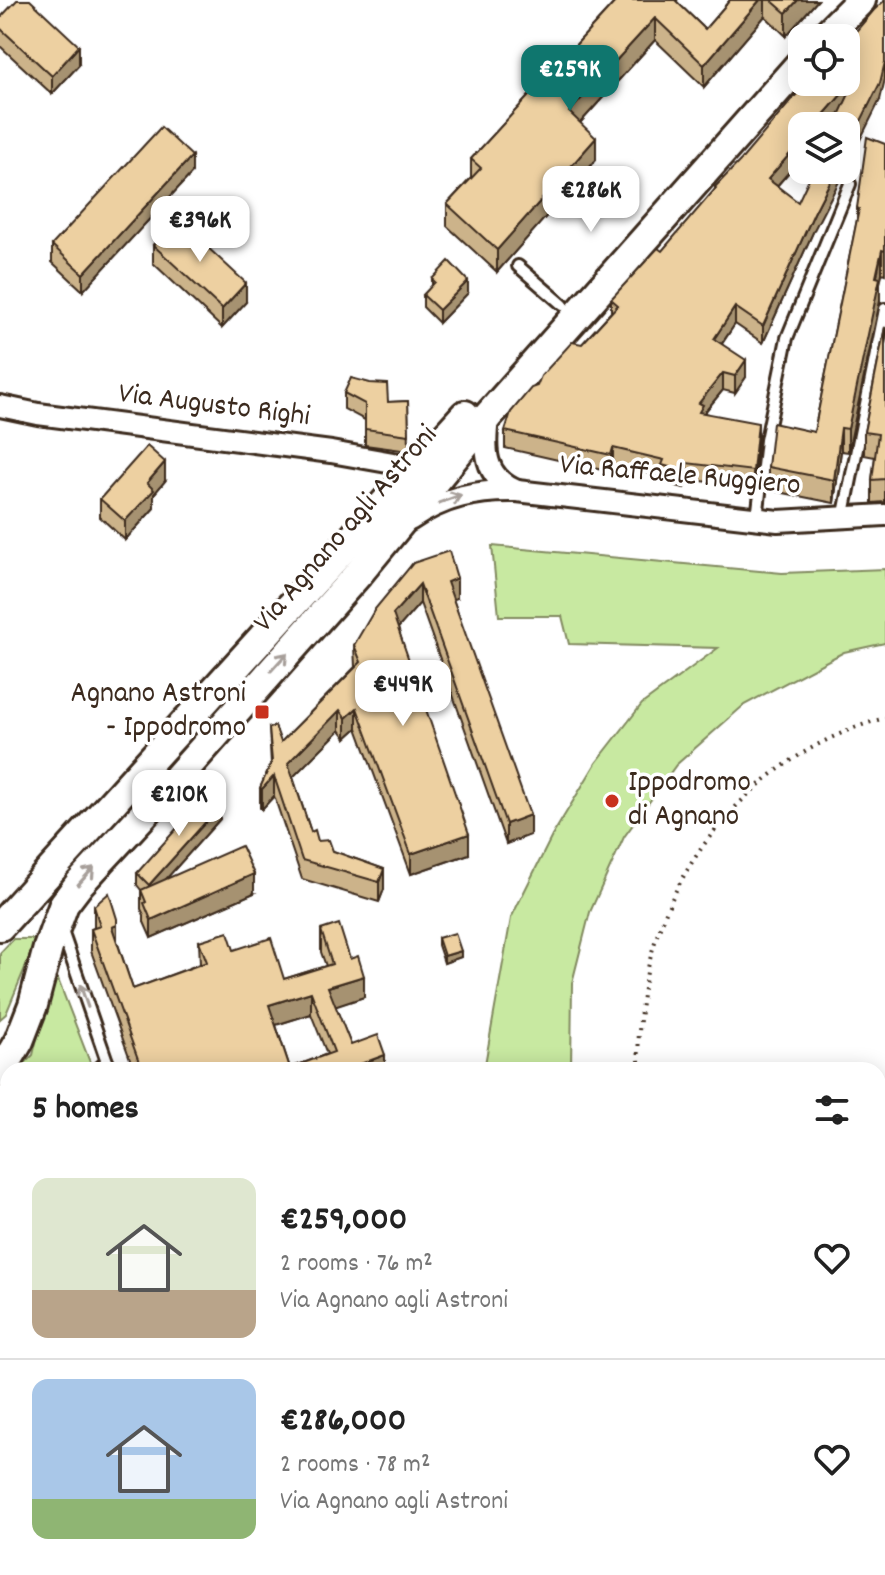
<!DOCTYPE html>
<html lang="en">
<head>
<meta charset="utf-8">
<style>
	body { margin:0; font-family:Dekko,sans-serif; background:#f6f6f6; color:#222; height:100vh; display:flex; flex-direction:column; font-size:30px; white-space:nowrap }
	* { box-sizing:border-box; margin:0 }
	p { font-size:26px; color:#767676 }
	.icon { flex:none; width:44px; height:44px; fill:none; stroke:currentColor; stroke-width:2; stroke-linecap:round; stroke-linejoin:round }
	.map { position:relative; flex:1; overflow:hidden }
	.side { position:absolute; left:0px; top:1062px; width:886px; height:514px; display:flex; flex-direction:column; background:#fff; border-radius:24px 24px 0 0; box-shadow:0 4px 20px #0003 }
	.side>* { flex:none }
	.controls { position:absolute; left:788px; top:24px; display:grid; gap:16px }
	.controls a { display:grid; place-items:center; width:72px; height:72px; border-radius:16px; background:#fff; box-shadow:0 4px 20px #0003; font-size:40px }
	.price { position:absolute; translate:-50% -68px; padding:0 18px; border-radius:16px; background:#fff; color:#222; font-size:26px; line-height:52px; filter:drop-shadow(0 2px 4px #0008) }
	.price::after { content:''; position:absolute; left:50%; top:48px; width:24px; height:18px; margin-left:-12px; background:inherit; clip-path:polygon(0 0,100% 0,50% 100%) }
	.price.on { background:#0f766e; color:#fff }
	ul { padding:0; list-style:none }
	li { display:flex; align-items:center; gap:24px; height:200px; padding:0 32px }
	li+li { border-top:2px solid #e0e0e0 }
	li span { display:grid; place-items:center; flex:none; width:224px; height:160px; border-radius:16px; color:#555 }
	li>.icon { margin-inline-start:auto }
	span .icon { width:96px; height:96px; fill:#fffc; stroke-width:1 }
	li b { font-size:34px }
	h2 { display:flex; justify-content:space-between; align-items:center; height:96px; padding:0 32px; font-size:34px }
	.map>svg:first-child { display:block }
	.green { fill:#c8e9a1; stroke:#828a60; stroke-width:2 }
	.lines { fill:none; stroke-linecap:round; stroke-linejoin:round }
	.service-casing { stroke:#3b2a1e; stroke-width:16 }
	.minor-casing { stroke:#3b2a1e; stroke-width:26 }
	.secondary-casing { stroke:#3b2a1e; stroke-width:34 }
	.path { stroke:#3b2a1e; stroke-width:4; stroke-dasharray:2 6; stroke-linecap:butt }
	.service { stroke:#fff; stroke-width:10 }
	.minor { stroke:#fff; stroke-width:20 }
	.secondary { stroke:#fff; stroke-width:28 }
	.wall { fill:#ccb38a; stroke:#3b2a1e; stroke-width:2; fill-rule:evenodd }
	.shaded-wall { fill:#a69271; stroke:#3b2a1e; stroke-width:2 }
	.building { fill:#edd0a1; stroke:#3b2a1e; stroke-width:2; fill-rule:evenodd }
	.oneway { stroke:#a79f9a }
	.poi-dot { fill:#c8321e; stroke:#fff; stroke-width:3 }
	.labels { text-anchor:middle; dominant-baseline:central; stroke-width:7; stroke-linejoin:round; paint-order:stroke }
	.street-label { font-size:30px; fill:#3b2a1e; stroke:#fff }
	.poi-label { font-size:30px; fill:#3b2a1e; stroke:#fff; text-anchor:end }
</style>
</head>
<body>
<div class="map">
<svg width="885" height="1575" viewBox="0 0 885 1575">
	<rect width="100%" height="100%" fill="#fff"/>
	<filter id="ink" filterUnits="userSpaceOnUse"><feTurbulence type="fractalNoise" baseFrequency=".0125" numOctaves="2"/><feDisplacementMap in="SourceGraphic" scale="16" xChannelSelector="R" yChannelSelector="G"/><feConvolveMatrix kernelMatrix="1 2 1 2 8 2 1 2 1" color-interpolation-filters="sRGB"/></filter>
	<g filter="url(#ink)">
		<g class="green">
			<path d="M492,546L782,573L885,569V643L844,652L744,705L676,765L624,837L590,912L572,983L571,1070H484L511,918L552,836L596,763L642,704L718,648L569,644L562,616H499Z"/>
			<path d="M13,939H37L6,1014L0,1019V953Z"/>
			<path d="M54,969L91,1065L86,1070H18L33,1055Z"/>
			<path d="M8,1080V1142L0,1149V1088Z"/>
			<path d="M664,1568H736L739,1575H666Z"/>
		</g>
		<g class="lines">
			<defs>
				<g id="service">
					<path d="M518,266L563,305"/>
					<path d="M757,519L766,440L787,338L850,184"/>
					<path d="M843,519L885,309"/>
					<path d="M61,928L110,1070"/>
					<path d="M97,1070L107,1061"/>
					<path d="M0,1166L8,1156"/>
					<path d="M0,1268L8,1291"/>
					<path d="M107,1568L112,1575"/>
					<path d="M280,1568L282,1575"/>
					<path d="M198,1575L215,1568"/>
				</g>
				<g id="minor">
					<path d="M0,406L38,414L331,452L427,469"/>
					<path d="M488,416C485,449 482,476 517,491"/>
					<path d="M410,520C444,497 476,490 517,491L778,521L885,515"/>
				</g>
				<g id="secondary">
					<path d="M823,38L861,0"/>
					<path d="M0,926L465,415"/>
					<path d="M0,1073L19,1041L33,1005L48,948L64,904L80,883L170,786L358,574L488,416L802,62"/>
				</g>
			</defs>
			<use href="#service" class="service-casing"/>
			<use href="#minor" class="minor-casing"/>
			<use href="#secondary" class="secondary-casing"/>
			<g class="path">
				<path d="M640,1070C637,1047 639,1026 642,1003C657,871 754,753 885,718"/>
				<path d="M819,1568L822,1575"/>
			</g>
			<use href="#service" class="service"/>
			<use href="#minor" class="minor"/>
			<use href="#secondary" class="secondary"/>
		</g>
		<g class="wall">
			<path d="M610,0H678L676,1L705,29L730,0H818L786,36L765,16L704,87L655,40L580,123L596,160L497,272L447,226V204L471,178V159L614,3Z"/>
			<path d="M0,18L79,65L52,94L0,46Z"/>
			<path d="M846,43L880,100L840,113L777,186L814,230L763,343L735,324L722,344L746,377L735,393L723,390L704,413L758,440L753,488L687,479L684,488L662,482V477L613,465L611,472L505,448V431L537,386L582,344L611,312V299L662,251L715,190V187L846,82Z"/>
			<path d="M885,144V274L882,273L880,283V301L848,452L841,451L834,503L768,490V467L814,432L857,220V208Z"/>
			<path d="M192,173L83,291L52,262V245Z"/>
			<path d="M153,245L246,302L222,328L153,263Z"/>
			<path d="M432,279L468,293L439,323L423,307V295L432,286Z"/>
			<path d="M885,327V502L872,503V480L875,457L864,455V432Z"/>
			<path d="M344,393L388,402L408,401L409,451L365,445V420L344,409Z"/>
			<path d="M165,481L154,494V508L125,540L100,517V499Z"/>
			<path d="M413,563L457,598L453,599L530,835L506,844L420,603L398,628L469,854L411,874L357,728L346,738L340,730L293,777L311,832L318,841L333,851L384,869V889L379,902L302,879L274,796L262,809L260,808V788L271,764L269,728L281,742L355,667L354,645Z"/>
			<path d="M220,819L165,880L254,893L151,938L144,922V915L141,909V890L137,885V873Z"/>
			<path d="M94,906L117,941L133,989L200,964L199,941L234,950L284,979L326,966L321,952V930L350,959L364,997L335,1006L351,1045L385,1070H134L91,951V929L94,928ZM311,1014L327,1054L290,1068L276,1025Z"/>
			<path d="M438,938L461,957L444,963L438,945Z"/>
			<path d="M534,1568H619L599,1575H536Z"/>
		</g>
		<g class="shaded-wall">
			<path d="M760,0H765V16L704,87V65Z"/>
			<path d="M798,0H818L786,36V13Z"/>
			<path d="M655,18V40L569,135V112Z"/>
			<path d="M79,46V65L52,94V76Z"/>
			<path d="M885,62V79L880,100L846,168V151Z"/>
			<path d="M854,80V97L829,126H814Z"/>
			<path d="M596,138V160L497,272V250Z"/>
			<path d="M802,140V157L768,196V179Z"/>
			<path d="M192,156V173L83,291V274Z"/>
			<path d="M836,170H845L814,230L763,343V326L814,213Z"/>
			<path d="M882,250V273L880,283V301L848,452V429Z"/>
			<path d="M468,281V293L439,323V310Z"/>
			<path d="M246,283V302L222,328V309Z"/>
			<path d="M735,307V324L714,355V339Z"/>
			<path d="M746,360V377L735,393V376Z"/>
			<path d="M723,373V390L703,414L699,429V403Z"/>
			<path d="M758,423V440L753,488V471Z"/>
			<path d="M841,428V451L834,503V480Z"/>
			<path d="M613,448V465L611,472V455Z"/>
			<path d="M165,462V481L154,494V508L125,540V521L147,483Z"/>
			<path d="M687,463V479L684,488V471Z"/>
			<path d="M457,578V598L447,601V582Z"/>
			<path d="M420,584V603L393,634V614Z"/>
			<path d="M357,708V728L346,738V718Z"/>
			<path d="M340,710V730L288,782V763Z"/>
			<path d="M274,776V796L262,809V789Z"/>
			<path d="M220,806V819L149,898V885Z"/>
			<path d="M530,815V835L506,844V824Z"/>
			<path d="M469,834V854L411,874V854Z"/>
			<path d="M384,869V889L379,902V882Z"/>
			<path d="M254,874V893L151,938V920Z"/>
			<path d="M117,925V946L112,927Z"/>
			<path d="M461,951V957L444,963V956Z"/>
			<path d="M364,976V997L328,1009V987Z"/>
			<path d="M311,992V1014L269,1027V1005Z"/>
			<path d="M385,1055V1070H344Z"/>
			<path d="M8,1548V1555L0,1558V1552Z"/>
			<path d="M562,1568H619L599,1575H544Z"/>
		</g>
		<g class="building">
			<path d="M17,0H30L79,46L52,76L0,28V18Z"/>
			<path d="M617,0H675L705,29L730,0H760L704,65L655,18L569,112L596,138L497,250L447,204L481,168L471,159Z"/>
			<path d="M771,0H798L786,13Z"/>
			<path d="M885,0V62L880,83L846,151V126H834L855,81L854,80L814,126H802V140L768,179L798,202L813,170H836L814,213L763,326L735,307L714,339L746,360L735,376L723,373L699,403L703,405L699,412L758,423L753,471L687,463L684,471L662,465L664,460L613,448L611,455L505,431L511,412L531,388L537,386L541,376L572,342L582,344L618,305L611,299L658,248L662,251L716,188L715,187L741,160L807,82H846V43L874,10Z"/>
			<path d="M161,127L192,156L83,274L52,245Z"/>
			<path d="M867,137L885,144V251L882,250L876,277L880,278L848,429L841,428L834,480L768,467L773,423L814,432L859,209L857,208Z"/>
			<path d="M177,219L246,283L222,309L153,245Z"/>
			<path d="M449,261L468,281L439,310L423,295L435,282L432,279Z"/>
			<path d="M885,327V479L872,480L878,434L864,432Z"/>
			<path d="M351,378L370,383L387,384L388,402L408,401L409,435L365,429V404L344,393Z"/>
			<path d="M147,446L165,462L147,483L154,490L125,521L100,499Z"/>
			<path d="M449,551L457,578L447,582L530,815L506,824L420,584L393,614L469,834L411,854L357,708L346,718L340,710L288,763L311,832L315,830L318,841L329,840L333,851L384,869L379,882L302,860L274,776L262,789L260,788L272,761L269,728L275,726L281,742L361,662L354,645L375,609L413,563Z"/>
			<path d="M211,790L220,806L149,885L137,873Z"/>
			<path d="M241,846L254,874L151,920L144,903L146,902L141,890Z"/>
			<path d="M109,893L117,919V925L112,927L133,989L207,962L199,941L228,932L234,950L271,938L284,979L332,964L321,930L339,924L350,959L358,956L364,976L328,987L351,1045L378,1035L385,1055L344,1070H142L91,929L100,926L94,906ZM311,992L334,1052L290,1068L269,1005Z"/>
			<path d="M455,933L461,951L444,956L438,938Z"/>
			<path d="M6,1532L8,1536V1548L0,1552V1534Z"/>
			<path d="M350,1568H366L367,1573L366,1575H347Z"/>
			<path d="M541,1568H562L544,1575Z"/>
		</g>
		<defs><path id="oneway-shaft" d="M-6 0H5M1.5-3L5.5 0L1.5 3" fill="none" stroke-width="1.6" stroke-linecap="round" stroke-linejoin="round" transform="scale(2)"/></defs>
		<g class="oneway">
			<use href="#oneway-shaft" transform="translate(450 499) rotate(-20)"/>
			<use href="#oneway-shaft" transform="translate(279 662) rotate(-48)"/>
			<use href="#oneway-shaft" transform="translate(86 876) rotate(-48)"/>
			<use href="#oneway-shaft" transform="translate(84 996) rotate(-109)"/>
		</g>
	</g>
	<g class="poi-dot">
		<rect x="254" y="704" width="16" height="16" rx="4"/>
		<circle cx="612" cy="801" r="8"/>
	</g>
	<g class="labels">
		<g class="street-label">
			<text transform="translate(214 407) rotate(7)">Via Augusto Righi</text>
			<text transform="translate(680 477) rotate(5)">Via Raffaele Ruggiero</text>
			<text transform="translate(347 530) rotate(-49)">Via Agnano agli Astroni</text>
		</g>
		<g class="poi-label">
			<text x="246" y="695">Agnano Astroni<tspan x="246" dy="34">- Ippodromo</tspan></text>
			<text x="628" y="784" text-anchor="start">Ippodromo<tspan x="628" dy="34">di Agnano</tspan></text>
		</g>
	</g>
</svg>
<div class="controls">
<a><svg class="icon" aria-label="locate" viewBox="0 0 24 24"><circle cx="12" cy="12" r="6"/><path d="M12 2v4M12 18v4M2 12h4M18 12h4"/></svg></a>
<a><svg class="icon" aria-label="layers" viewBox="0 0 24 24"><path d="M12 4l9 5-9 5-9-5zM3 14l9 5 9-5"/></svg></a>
</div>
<b class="price on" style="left:570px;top:113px">€259K</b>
<b class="price" style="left:591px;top:234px">€286K</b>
<b class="price" style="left:200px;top:264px">€396K</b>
<b class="price" style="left:403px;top:728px">€449K</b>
<b class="price" style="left:179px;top:838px">€210K</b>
<section class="side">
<h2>5 homes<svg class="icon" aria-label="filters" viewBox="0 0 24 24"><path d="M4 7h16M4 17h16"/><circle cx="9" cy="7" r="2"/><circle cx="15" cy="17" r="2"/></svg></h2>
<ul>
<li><span style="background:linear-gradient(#dfe7d0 70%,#b9a48a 0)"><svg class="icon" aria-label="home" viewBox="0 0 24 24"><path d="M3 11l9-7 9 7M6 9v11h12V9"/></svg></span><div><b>€259,000</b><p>2 rooms · 76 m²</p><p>Via Agnano agli Astroni</p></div><svg class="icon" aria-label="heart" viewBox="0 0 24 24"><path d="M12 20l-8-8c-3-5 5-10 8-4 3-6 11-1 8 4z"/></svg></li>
<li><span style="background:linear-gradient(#a9c7e8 75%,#8fb573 0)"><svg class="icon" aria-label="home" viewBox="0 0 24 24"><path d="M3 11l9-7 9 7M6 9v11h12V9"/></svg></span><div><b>€286,000</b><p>2 rooms · 78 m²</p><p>Via Agnano agli Astroni</p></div><svg class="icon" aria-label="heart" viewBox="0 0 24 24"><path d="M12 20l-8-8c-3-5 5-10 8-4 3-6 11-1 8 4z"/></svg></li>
</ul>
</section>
</div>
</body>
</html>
